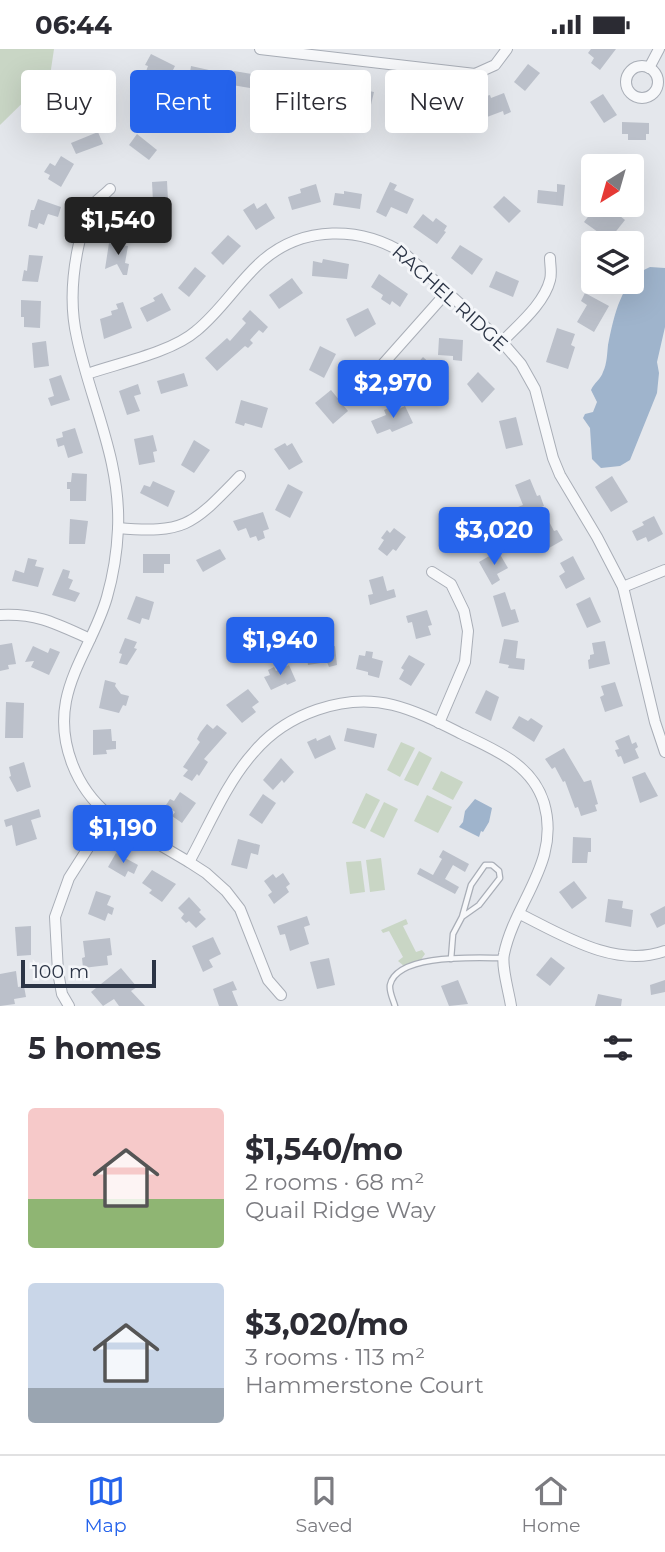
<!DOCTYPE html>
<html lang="en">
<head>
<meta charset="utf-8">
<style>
	body { margin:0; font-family:Montserrat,sans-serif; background:#f2f2f3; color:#2b2b33; height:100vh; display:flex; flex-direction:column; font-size:26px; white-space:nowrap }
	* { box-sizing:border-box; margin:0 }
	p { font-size:23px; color:#7c7c81 }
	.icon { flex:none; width:38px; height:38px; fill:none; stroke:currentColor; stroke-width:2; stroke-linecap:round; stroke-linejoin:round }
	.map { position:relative; height:957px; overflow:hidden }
	.panel { display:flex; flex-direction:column; background:#fff; flex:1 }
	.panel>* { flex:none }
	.guide { position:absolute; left:21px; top:21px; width:623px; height:63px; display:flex; gap:14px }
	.needle { width:46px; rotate:217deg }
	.fabs { position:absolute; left:581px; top:105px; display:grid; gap:14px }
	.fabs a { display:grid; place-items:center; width:63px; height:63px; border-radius:7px; background:#fff; box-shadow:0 7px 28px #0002; font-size:35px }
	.scale { position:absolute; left:21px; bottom:18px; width:135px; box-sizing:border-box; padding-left:7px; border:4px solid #2b3445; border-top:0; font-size:19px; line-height:24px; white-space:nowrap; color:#2b3445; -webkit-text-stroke:5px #f4f6f9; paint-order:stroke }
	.price { position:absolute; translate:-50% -60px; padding:0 16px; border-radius:7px; background:#2563eb; color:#fff; font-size:23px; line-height:46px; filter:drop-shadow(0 2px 4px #0008) }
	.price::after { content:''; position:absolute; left:50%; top:42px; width:21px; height:16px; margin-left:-10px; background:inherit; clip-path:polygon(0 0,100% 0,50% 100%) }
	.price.active { background:#222; color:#fff }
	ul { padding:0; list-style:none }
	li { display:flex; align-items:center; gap:21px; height:175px; padding:0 28px }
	li span { display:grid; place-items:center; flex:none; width:196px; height:140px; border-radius:7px; color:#555 }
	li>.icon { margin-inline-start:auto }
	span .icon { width:84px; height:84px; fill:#fffc; stroke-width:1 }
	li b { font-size:30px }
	h2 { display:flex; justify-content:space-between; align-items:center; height:84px; padding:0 28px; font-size:30px }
	.tag { padding:0 24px; border-radius:7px; background:#fff; box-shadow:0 7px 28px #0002; font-size:24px; line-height:63px }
	.tag.active { background:#2563eb; color:#fff }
	.status { display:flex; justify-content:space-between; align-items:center; height:49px; padding:0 35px; background:#fff; direction:ltr }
	.status svg { height:19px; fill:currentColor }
	.tab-bar { display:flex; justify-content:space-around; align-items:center; height:98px; border-top:2px solid #e1e1e2; background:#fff; font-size:19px; color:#7c7c81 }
	.tab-bar a { display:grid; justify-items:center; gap:4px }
	.tab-bar .active { color:#2563eb }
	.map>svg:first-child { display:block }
	.green { fill:#c9d6c5 }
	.water { fill:#9fb4cc }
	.building { fill:#bbc0ca }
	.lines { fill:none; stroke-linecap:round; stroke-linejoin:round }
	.lane-casing { stroke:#a9aeb7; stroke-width:7 }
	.street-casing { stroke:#a9aeb7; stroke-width:12 }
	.lane { stroke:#f7f8fa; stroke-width:4.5 }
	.street { stroke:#f7f8fa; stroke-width:10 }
	.labels { text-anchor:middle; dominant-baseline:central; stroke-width:6; stroke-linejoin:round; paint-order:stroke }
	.street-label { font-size:19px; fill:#2b3445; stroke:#f4f6f9 }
</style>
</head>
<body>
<div class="status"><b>06:44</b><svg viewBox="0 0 49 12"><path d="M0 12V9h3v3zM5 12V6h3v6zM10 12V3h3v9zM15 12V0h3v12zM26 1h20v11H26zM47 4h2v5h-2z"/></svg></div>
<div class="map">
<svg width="665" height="957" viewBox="0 0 665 957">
	<rect width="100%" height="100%" fill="#e4e7ec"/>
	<g class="green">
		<path d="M0,0H54L50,27L0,76Z"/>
		<path d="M401,693L415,699L400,728L387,721Z"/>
		<path d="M419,702L432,709L418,737L404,731Z"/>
		<path d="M441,722L463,733L453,751L432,740Z"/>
		<path d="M366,744L380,751L365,780L352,774Z"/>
		<path d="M427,746L452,758L438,784L414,772Z"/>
		<path d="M384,753L398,760L384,789L370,782Z"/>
		<path d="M381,809L385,841L370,843L366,811Z"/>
		<path d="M361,812L365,843L350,845L346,813Z"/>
		<path d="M406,870L408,875L403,877L416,903L422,901L425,905L420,912L404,917L398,912L403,908L389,882L383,884L381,881Z"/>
	</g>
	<g class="water">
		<path d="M650,218L665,219V278L657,313L659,324L657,344L630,411L620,417L601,419L592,410L590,379L583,369L585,365L593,363L597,353L591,341C594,334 601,330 603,323C607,315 607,305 608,296C614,267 621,230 650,218Z"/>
		<path d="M475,750L492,759L489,773L483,783L481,782L479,788L459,778L463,773L465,762Z"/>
	</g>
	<g class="building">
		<path d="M591,0H616L600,21L591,14L594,9L588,4Z"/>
		<path d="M151,5L175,17L170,27L165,25L163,28L155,24L152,28L145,25L148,17L145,16Z"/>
		<path d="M528,15L540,24L525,42L514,33Z"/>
		<path d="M191,17L218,23L215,34L211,33L210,37L200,35L199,40L190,38L192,31L189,30Z"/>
		<path d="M234,22L258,26L256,40L232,36Z"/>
		<path d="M274,28L299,32L297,43L292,42L291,50L271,47Z"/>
		<path d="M318,32L374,43L370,60L351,56L352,51L339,48L337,58L313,52Z"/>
		<path d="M504,44L511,63L504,66L503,62L487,68L480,49L490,46L491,49Z"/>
		<path d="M603,45L617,66L604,74L590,53Z"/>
		<path d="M402,49L412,50L410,70L393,68V71L385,70L388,50L401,52Z"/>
		<path d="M438,50L464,56L461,69L447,66L445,74L437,72L439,64L435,63Z"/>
		<path d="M622,73L649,74V85H646V91H628V85H622Z"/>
		<path d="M98,83L103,95L76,105L71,94Z"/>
		<path d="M137,85L157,101L149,111L129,96Z"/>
		<path d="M61,107L74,115L61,138L48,130L50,126L44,123L50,114L55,117Z"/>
		<path d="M167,132L168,152L153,153L152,133Z"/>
		<path d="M390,133L397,136L394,141L414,150L407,165L391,158L386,168L376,163Z"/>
		<path d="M316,135L321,153L292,161L288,148L301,144L300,140Z"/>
		<path d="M557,135L565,136L563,157L537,154L538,141L557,143Z"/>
		<path d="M344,142L362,145L360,160L333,156L335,144L344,145Z"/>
		<path d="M504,147L521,162L509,174L493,158Z"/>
		<path d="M38,150L61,158L58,168L48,165L44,176L39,174L37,180L28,177L31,161H34Z"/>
		<path d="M254,154L257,160L266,154L275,169L256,181L243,161Z"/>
		<path d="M597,156H606L625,171L609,191L584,173Z"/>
		<path d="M145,159L158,167L142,189L134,184L140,177L135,173Z"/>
		<path d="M423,165L433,173L436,169L447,177L444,182L446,183L437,195L413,178Z"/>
		<path d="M228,186L241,197L223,216L211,204Z"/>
		<path d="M109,194L128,197L125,214L129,215L127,226H123L117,215L105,220Z"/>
		<path d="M460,196L483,210L472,226L451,209Z"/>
		<path d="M29,206L43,207L38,233L22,232L24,221L27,222Z"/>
		<path d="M323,210L349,215L347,230L312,227L313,212L322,214Z"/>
		<path d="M195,218L206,227L189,248L178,239Z"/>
		<path d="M496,222L519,232L513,248L489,238Z"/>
		<path d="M379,225L408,245L400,258L392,252L390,256L381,250L383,246L371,238Z"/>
		<path d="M292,229L303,244L279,260L269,246Z"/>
		<path d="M162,244L171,261L147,273L140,259L155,252L153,249Z"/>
		<path d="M585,244L609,257L594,283L577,273L587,256L581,252Z"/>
		<path d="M21,251L41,252L40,279L24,278V268H21Z"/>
		<path d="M123,253L132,279L104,290L100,270L112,266L111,262L118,260L116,255Z"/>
		<path d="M368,259L376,275L355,288L346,270Z"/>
		<path d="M250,261L268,278L263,284L259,281L250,291L253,294L248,299L245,297L217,322L205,309L227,289L230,292L246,274L242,270Z"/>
		<path d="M557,279L575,285L571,296L575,298L568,320L546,313Z"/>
		<path d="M439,289L463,291L462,312L453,311V307L438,306Z"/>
		<path d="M46,292L49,317L34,319L32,294Z"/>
		<path d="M320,297L336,305L324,329L309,321Z"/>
		<path d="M423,308L434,318L432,321L440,329L425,346L412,335L424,323L416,316Z"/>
		<path d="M478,323L495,340L482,354L467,335Z"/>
		<path d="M184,324L188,337L161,345L157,332Z"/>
		<path d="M61,326L70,351L51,357L48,349L54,347L49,330Z"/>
		<path d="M138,335L141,345L134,347L140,362L127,366L119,342Z"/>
		<path d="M331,341L348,362L333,375L315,354Z"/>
		<path d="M241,351L268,359L262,379L245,374L244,377L235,374Z"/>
		<path d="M397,355L399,360L405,357L413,374L392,383L390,380L377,385L371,372L386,366L384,361Z"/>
		<path d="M516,368L523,396L506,400L499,372Z"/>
		<path d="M75,379L83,404L68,409L64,396L58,398L56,390L63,388L62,383Z"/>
		<path d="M153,386L157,402L153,403L155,413L139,416L134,390Z"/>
		<path d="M194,391L210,401L194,424L181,416Z"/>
		<path d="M285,394L287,397L292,394L303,413L289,421L274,400Z"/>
		<path d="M72,424L87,425L86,452H70V440H67V433H71Z"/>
		<path d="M612,427L628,453L611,463L595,438Z"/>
		<path d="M530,430L537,447L540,446L544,457L521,466L518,458L523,456L515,436Z"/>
		<path d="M153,432L175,442L168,458L140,444L144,436L150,438Z"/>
		<path d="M288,435L303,443L290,469L275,461Z"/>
		<path d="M455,460L469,466L462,484L439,474L444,462L452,466Z"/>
		<path d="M263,463L269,480L263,482L265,489L258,492L256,487L250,489L246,479L238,482L233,472Z"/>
		<path d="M546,467L554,482L557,481L563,491L542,503L538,497L542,494L535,482L531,485L527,478Z"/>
		<path d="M654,467L663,485L648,493L646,488L637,492L632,482L644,476L642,473Z"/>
		<path d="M70,470L88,472L85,495H69Z"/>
		<path d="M394,479L406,488L396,502L393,500L387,507L378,500L384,491L381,489L387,481L390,484Z"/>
		<path d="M220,500L226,510L203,523L196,511Z"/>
		<path d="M498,502L508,519L497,525L500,531L492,536L479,513Z"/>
		<path d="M143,505H170V515H164V524H143Z"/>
		<path d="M573,507L585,530L566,540L559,527L565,523L560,514Z"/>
		<path d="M28,509L37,511L35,517L44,519L38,538L12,532L15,521L24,524Z"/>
		<path d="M63,520L70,522L68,529L73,531L69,540L80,544L75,553L52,546Z"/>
		<path d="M383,527L387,542L394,540L396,548L370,556L368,546L373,545L369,531Z"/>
		<path d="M505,543L511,561L515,560L519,573L502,578L493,547Z"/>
		<path d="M136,547L154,553L149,571L142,569L140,575L127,570Z"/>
		<path d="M590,548L601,573L587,579L576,555Z"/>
		<path d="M427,561L432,576L428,577L431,586L416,590L412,573L408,574L406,567Z"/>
		<path d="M125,589L137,593L134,599L137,600L127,616L119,614L122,605L119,604Z"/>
		<path d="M504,590L518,592L516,609L525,610L524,621L508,619L509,616L499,614Z"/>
		<path d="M605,592L610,615L589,620L588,611L590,610V606L594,605L592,594Z"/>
		<path d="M12,594L16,615L8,616L9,620L0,622V596Z"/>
		<path d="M33,597L48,604L50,599L60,603L49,626L31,618L34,612L25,613Z"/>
		<path d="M335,597L337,616L329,618L327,613L308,616L306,602Z"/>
		<path d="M366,602L373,603L372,609L383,612L379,629L368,626V623L356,620L359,606L365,607Z"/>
		<path d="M409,606L425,615L411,637L399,630L404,621L401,619Z"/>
		<path d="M289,616L296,632L287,636L286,634L271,641L264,628L270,626L268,621L274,618L276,622Z"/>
		<path d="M105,631L116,634L115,637L121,645L129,647L126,657L123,656L119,664L99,659Z"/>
		<path d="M615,633L623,657L605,663L600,648L604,646L601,637Z"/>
		<path d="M248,640L259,653L252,658L256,663L242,674L226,656Z"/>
		<path d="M486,641L499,648L491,672L475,664Z"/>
		<path d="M6,653L24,654L23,689H5Z"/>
		<path d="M519,667L528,672L531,669L543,677L534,693L512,679Z"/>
		<path d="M207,675L213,680L217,676L227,684L204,710L208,713L199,727L197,725L192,732L183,727L188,721L183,718L200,693L197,690L200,684Z"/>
		<path d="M347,679L377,685L374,699L344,692Z"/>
		<path d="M111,680L112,692H116V700L106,701L107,705L93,706V681Z"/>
		<path d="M330,686L336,700L315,710L307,693L316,689L317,692Z"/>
		<path d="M629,686L632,695L636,693L638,698L635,700L639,709L624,715L621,707L618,708L615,701L619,700L615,692Z"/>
		<path d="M564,699L584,733L591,731L598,755L595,756L597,762L581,767L578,758L575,759L565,732L563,733L555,718L552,720L545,710Z"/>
		<path d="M281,709L294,723L284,734L282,731L273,741L263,731Z"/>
		<path d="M24,713L31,738L17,743L9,728L11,727L9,718Z"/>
		<path d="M645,723L658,747L640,754L632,728Z"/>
		<path d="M180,743L196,754L182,774L172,767L175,763L166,756L170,750L174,752Z"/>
		<path d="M263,745L276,754L262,775L249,766Z"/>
		<path d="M39,760L41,768L31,771L37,790L16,797L12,776L6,778L4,771Z"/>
		<path d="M573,788L591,789V803H588L587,814H572Z"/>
		<path d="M238,790L260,796L258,806L251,804L247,820L231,816Z"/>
		<path d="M443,801L469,815L465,823L453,816L445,830L459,838L455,845L417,825L420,819L433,826L442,810L439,808Z"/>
		<path d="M116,804L138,816L134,825L128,822L125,828L108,818Z"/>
		<path d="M152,821L176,835L162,853L149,844L152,841L142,834Z"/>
		<path d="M283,824L290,835L286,838L289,843L274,855L268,846L272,843L264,832L273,825L276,829Z"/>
		<path d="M574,832L587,849L572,860L559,843Z"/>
		<path d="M96,842L111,847L107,856L114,859L112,866L108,864L105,872L88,865Z"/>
		<path d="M189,848L201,861L199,863L206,870L196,879L189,872L186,874L181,869L184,865L178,859Z"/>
		<path d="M608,850L623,852L622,859L633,861L631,878L605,873Z"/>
		<path d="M665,857V875L657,879L650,865Z"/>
		<path d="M307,867L310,876L304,878L309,895L290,902L285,885L280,886L277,877Z"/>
		<path d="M31,877V906L17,907L15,878Z"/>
		<path d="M213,888L221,905L209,911L213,918L203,923L192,897Z"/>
		<path d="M110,889L112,906L107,907L108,916L83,919L82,909L85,908L83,892Z"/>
		<path d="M551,908L565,919L550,937L536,926Z"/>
		<path d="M329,909L335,936L317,940L310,913Z"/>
		<path d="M121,919L137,938L131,942L145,957H119L114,950L103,957L91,943Z"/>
		<path d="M16,922L18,938L24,937L26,948L14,950L15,955L0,957V925Z"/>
		<path d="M458,931L468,955L449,957L441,937Z"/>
		<path d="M665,931V943L651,946L650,936Z"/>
		<path d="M233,932L237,941L232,942L238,957H219L213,940Z"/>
		<path d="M598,945L622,950L621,957H595Z"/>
	</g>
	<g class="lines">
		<defs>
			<g id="lane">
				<path d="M451,910L453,885L462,868L471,836L485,816H492L499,822L500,829L479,856L462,868"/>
				<path d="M395,957C393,950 389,943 390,936C397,904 477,909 502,909"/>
			</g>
			<g id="street">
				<path d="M260,0L475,25L495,16L507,0"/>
				<circle cx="642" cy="33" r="16"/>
				<path d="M649,19L659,0"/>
				<path d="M110,140C104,146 95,152 91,158C84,169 81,186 78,199C72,228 70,259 77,289C91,354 121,411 118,480C117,502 113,527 107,548C97,584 73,616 66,652C58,694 76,739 109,766L189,813L206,824L226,842L240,860L268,931L281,946"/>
				<path d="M502,293C518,276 544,255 550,231C552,224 550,216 550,209"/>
				<path d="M375,324L447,243"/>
				<path d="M87,325C119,314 172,303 196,282C221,262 238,233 262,212C303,176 361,177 405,205L502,293L521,315L535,340L553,409L560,426L597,488L623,538L655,673L665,703"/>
				<path d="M118,479C187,485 193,475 240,427"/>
				<path d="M432,523L451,535L464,562L468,582L465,613L439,674"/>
				<path d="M623,538L665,521"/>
				<path d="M0,566C38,564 57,575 90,590"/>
				<path d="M189,813C209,777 226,734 254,703C286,665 344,644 393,656C417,662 440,674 462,685C495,701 532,715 544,754C561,813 515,852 504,905C501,917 509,943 511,957"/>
				<path d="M520,865C562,886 616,920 665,902"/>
				<path d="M69,957L62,945L58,923L55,868L69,829L109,766"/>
			</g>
		</defs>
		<use href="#lane" class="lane-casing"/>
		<use href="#street" class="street-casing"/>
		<use href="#lane" class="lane"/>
		<use href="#street" class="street"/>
	</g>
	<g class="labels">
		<g class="street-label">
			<text transform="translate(450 249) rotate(42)">RACHEL RIDGE</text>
		</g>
	</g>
</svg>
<div class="fabs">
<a><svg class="needle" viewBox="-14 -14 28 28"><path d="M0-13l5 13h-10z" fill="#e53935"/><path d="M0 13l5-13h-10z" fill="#7c7c81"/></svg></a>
<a><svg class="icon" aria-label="layers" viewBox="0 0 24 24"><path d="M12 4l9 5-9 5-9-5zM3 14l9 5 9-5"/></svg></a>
</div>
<div class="scale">100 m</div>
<b class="price active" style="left:118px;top:208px">$1,540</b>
<b class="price" style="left:393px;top:371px">$2,970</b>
<b class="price" style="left:494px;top:518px">$3,020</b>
<b class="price" style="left:280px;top:628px">$1,940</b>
<b class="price" style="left:123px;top:816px">$1,190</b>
<div class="guide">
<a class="tag">Buy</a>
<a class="tag active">Rent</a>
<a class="tag">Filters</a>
<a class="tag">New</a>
</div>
</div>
<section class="panel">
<h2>5 homes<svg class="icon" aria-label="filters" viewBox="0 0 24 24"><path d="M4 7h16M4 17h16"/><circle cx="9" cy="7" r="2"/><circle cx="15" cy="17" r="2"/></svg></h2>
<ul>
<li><span style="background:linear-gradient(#f6c9c9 65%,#8fb573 0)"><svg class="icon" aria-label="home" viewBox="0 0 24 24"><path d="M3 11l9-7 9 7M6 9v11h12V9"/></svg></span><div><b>$1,540/mo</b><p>2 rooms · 68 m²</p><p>Quail Ridge Way</p></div></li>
<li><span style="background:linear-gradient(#c9d6e8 75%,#9aa5b1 0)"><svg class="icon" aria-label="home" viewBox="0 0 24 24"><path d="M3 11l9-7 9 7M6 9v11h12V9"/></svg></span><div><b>$3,020/mo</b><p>3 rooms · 113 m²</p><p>Hammerstone Court</p></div></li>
</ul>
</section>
<nav class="tab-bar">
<a class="active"><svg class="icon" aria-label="map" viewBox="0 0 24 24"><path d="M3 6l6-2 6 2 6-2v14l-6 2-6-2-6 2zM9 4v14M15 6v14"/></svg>Map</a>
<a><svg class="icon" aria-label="saved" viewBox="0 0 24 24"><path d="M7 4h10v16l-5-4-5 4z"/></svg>Saved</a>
<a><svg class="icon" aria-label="home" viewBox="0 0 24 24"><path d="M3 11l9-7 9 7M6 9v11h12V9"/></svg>Home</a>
</nav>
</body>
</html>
